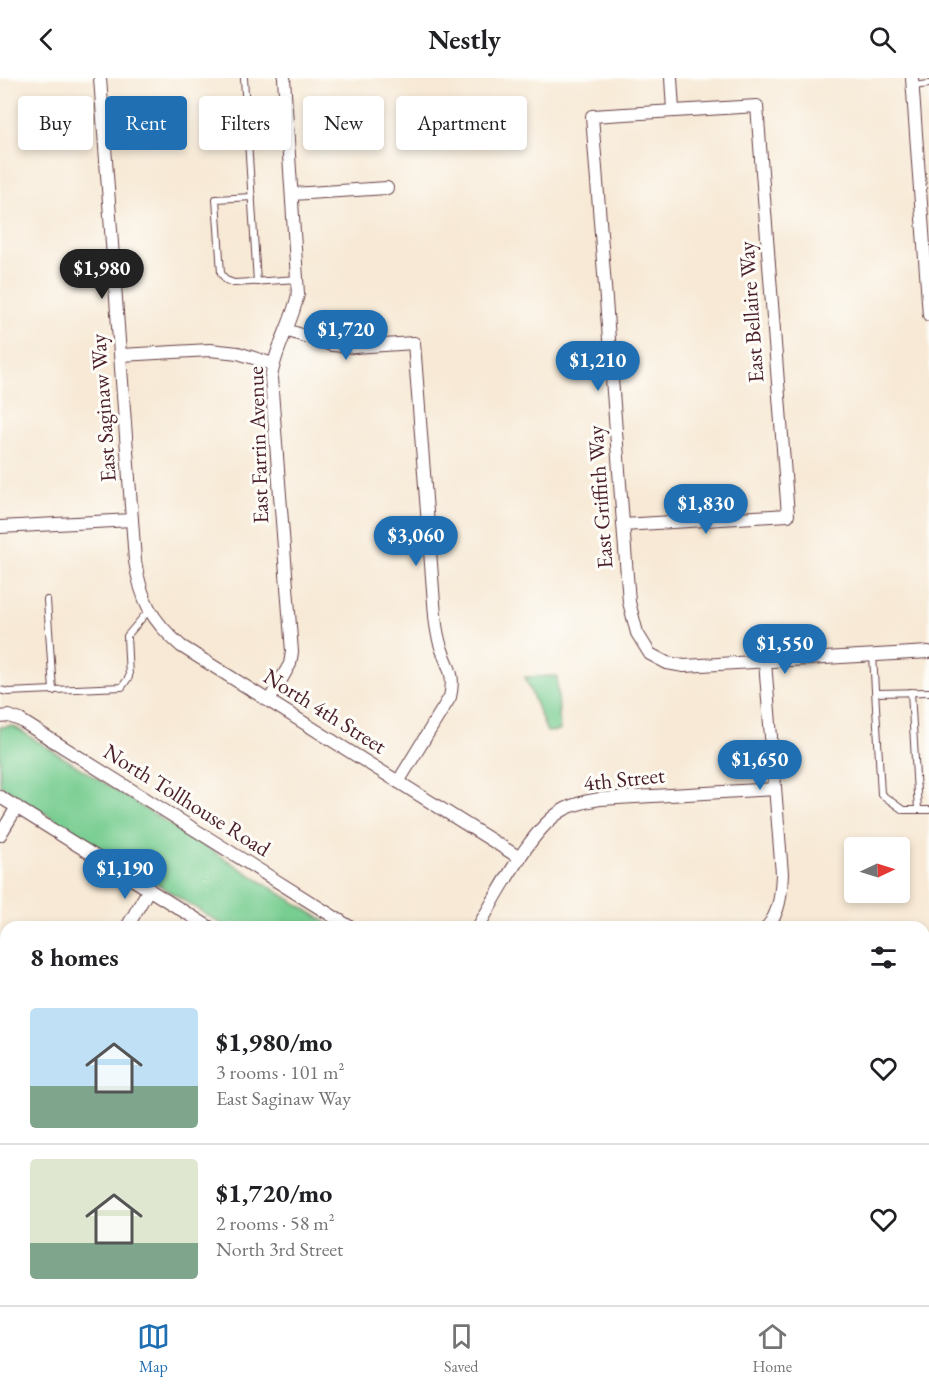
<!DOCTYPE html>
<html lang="en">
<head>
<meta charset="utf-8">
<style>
	body { margin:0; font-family:"EB Garamond",serif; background:#f2f2f2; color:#202124; height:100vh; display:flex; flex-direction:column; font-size:22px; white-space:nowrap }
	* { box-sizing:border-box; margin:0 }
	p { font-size:20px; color:#757577 }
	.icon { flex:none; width:33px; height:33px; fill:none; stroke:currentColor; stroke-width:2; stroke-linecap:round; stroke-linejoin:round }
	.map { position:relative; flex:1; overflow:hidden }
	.panel { position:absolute; left:0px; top:843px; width:930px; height:384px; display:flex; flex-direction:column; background:#fff; border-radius:18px 18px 0 0; box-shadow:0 3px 9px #0003 }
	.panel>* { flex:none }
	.hud { position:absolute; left:18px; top:18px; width:600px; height:54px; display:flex; gap:12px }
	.needle { width:39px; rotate:86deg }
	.buttons { position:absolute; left:844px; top:759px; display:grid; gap:12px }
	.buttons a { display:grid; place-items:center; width:66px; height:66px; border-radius:6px; background:#fff; box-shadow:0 3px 9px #0003; font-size:30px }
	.price { position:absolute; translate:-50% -51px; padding:0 14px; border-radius:21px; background:#1f6fb2; color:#fff; font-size:20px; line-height:39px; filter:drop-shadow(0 2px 3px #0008) }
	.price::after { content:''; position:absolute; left:50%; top:36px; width:18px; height:14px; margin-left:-9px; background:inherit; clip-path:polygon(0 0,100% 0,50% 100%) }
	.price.on { background:#222; color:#fff }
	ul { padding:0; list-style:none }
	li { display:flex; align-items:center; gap:18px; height:150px; padding:0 30px }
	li+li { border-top:2px solid #e0e0e0 }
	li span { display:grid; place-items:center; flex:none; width:168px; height:120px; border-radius:6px; color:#555 }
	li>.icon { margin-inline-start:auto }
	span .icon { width:72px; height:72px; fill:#fffc; stroke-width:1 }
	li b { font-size:26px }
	h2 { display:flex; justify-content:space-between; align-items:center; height:72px; padding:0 30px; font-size:26px }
	.tag { padding:0 21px; border-radius:6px; background:#fff; box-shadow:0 3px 9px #0003; font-size:21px; line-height:54px }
	.tag.on { background:#1f6fb2; color:#fff }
	header { display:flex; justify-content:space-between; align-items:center; height:78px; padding:0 30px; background:#fff; font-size:27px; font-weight:700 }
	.tabs { display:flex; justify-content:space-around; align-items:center; height:84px; border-top:2px solid #e0e0e0; background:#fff; font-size:16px; color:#757577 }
	.tabs a { display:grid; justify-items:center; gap:3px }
	.tabs .on { color:#1f6fb2 }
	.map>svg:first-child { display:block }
	.green { fill:#78cd91; stroke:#61765e; stroke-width:1.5 }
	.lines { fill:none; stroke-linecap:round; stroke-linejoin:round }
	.lane-casing { stroke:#643d44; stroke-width:8 }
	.street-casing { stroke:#643d44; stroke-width:14 }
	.lane { stroke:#fff; stroke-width:6 }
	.street { stroke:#fff; stroke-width:12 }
	.labels { text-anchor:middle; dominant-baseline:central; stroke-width:6; stroke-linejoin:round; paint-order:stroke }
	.street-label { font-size:22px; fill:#4a1f2b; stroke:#fdfcf7 }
</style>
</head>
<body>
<header><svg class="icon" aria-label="back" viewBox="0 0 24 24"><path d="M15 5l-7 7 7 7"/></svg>Nestly<svg class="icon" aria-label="search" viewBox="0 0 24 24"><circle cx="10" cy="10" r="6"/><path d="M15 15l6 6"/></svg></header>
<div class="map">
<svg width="929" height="1227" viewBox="0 0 929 1227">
	<rect width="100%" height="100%" fill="#fdfcf7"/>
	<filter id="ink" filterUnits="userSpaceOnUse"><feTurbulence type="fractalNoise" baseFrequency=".0167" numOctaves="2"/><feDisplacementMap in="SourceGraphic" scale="12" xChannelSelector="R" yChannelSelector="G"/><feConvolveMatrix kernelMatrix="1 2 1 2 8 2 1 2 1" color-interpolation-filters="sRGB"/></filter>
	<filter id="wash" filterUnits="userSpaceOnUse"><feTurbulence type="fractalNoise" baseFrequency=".008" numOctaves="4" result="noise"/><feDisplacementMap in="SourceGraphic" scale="24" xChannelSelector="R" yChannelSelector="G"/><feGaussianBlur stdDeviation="1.35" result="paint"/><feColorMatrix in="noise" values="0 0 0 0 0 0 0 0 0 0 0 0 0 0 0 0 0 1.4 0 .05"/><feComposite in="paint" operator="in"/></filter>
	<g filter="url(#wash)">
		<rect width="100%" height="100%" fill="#f7e9d5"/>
		<g class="green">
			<path d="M557,598L560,653L547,654L525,599Z"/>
			<path d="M13,648L334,849H226L0,707V649Z"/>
			<path d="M924,969L929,976V1227H926L924,1200Z"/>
			<path d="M821,1221H903L904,1227H830Z"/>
		</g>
	</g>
	<g filter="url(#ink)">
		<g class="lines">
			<defs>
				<g id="lane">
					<path d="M244,0L257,204"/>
					<path d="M913,8L929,6"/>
					<path d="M252,119L216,121L221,195L226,202L234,205L298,201"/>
					<path d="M47,522L53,613"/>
					<path d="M873,577L881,716L903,732H929"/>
					<path d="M0,612L8,614L122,609L129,599L127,558L149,532"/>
					<path d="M911,614L918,732"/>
					<path d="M876,615L929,614"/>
				</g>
				<g id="street">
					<path d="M100,0L135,483C141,522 151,542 181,568L520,780"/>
					<path d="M671,0L673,32"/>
					<path d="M912,0L929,237"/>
					<path d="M292,116L387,110"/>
					<path d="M286,252L332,267L354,269L414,265L435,538C436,549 438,561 442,572C449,591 455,597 450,619L398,704"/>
					<path d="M121,277L210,272L238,275L273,286"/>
					<path d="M623,447L788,437L757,28L592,38L629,524L637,555L650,576L667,585L684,588L929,574"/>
					<path d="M0,449L132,442"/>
					<path d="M765,584L782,796C781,816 780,834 767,849"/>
					<path d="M269,623L290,586L292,574L271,300C275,270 292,246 298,216L284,0"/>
					<path d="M0,639L9,638L20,642L350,849"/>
					<path d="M0,719L209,849"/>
					<path d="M0,757L17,729"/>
					<path d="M127,849L149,811"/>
					<path d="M478,849C498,816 532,748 565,731C576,725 588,723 600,721L775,711"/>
					<path d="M0,1202H6"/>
					<path d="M115,1221L116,1227"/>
					<path d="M264,1221V1227"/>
					<path d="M805,1221L815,1227"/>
					<path d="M915,1221V1227"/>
					<path d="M717,1227L720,1221"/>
				</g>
			</defs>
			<use href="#lane" class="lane-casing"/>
			<use href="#street" class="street-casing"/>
			<use href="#lane" class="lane"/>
			<use href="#street" class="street"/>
		</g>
	</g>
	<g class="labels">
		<g class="street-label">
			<text transform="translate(751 234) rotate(-94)">East Bellaire Way</text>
			<text transform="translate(103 330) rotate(-94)">East Saginaw Way</text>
			<text transform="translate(258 367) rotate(-92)">East Farrin Avenue</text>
			<text transform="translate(600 419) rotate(-94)">East Griffith Way</text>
			<text transform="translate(325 633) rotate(32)">North 4th Street</text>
			<text transform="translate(624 701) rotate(-6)">4th Street</text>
			<text transform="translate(187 722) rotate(32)">North Tollhouse Road</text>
		</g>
	</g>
</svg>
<div class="buttons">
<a><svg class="needle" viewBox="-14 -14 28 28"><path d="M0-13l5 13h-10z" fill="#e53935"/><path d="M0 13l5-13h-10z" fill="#757577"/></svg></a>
</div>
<b class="price on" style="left:102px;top:222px">$1,980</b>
<b class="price" style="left:346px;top:283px">$1,720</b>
<b class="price" style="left:598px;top:314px">$1,210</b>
<b class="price" style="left:706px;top:457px">$1,830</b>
<b class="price" style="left:416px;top:489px">$3,060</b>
<b class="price" style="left:785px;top:597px">$1,550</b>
<b class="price" style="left:760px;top:713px">$1,650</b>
<b class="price" style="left:125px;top:822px">$1,190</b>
<div class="hud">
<a class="tag">Buy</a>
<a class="tag on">Rent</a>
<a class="tag">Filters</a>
<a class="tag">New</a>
<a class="tag">Apartment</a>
</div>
<section class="panel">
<h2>8 homes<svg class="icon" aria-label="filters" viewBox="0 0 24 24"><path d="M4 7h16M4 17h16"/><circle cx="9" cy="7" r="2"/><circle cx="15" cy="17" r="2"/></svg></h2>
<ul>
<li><span style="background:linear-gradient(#bfe0f5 65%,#7fa58c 0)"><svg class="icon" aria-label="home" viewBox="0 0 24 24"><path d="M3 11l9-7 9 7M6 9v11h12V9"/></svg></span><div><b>$1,980/mo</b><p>3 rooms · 101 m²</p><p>East Saginaw Way</p></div><svg class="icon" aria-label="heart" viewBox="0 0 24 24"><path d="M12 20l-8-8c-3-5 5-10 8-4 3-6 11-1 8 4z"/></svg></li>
<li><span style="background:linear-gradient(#dfe7d0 70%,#7fa58c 0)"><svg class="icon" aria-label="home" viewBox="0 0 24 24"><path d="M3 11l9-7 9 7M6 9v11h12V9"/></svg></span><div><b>$1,720/mo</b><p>2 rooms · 58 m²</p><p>North 3rd Street</p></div><svg class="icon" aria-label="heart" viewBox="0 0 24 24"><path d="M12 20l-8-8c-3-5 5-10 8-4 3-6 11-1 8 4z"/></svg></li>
</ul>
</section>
</div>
<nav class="tabs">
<a class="on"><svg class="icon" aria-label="map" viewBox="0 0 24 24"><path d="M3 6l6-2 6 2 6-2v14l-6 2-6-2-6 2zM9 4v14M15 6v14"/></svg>Map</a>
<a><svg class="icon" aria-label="saved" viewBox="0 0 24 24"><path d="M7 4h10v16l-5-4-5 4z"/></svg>Saved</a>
<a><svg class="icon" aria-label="home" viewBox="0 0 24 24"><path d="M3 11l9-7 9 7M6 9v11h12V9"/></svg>Home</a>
</nav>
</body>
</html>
